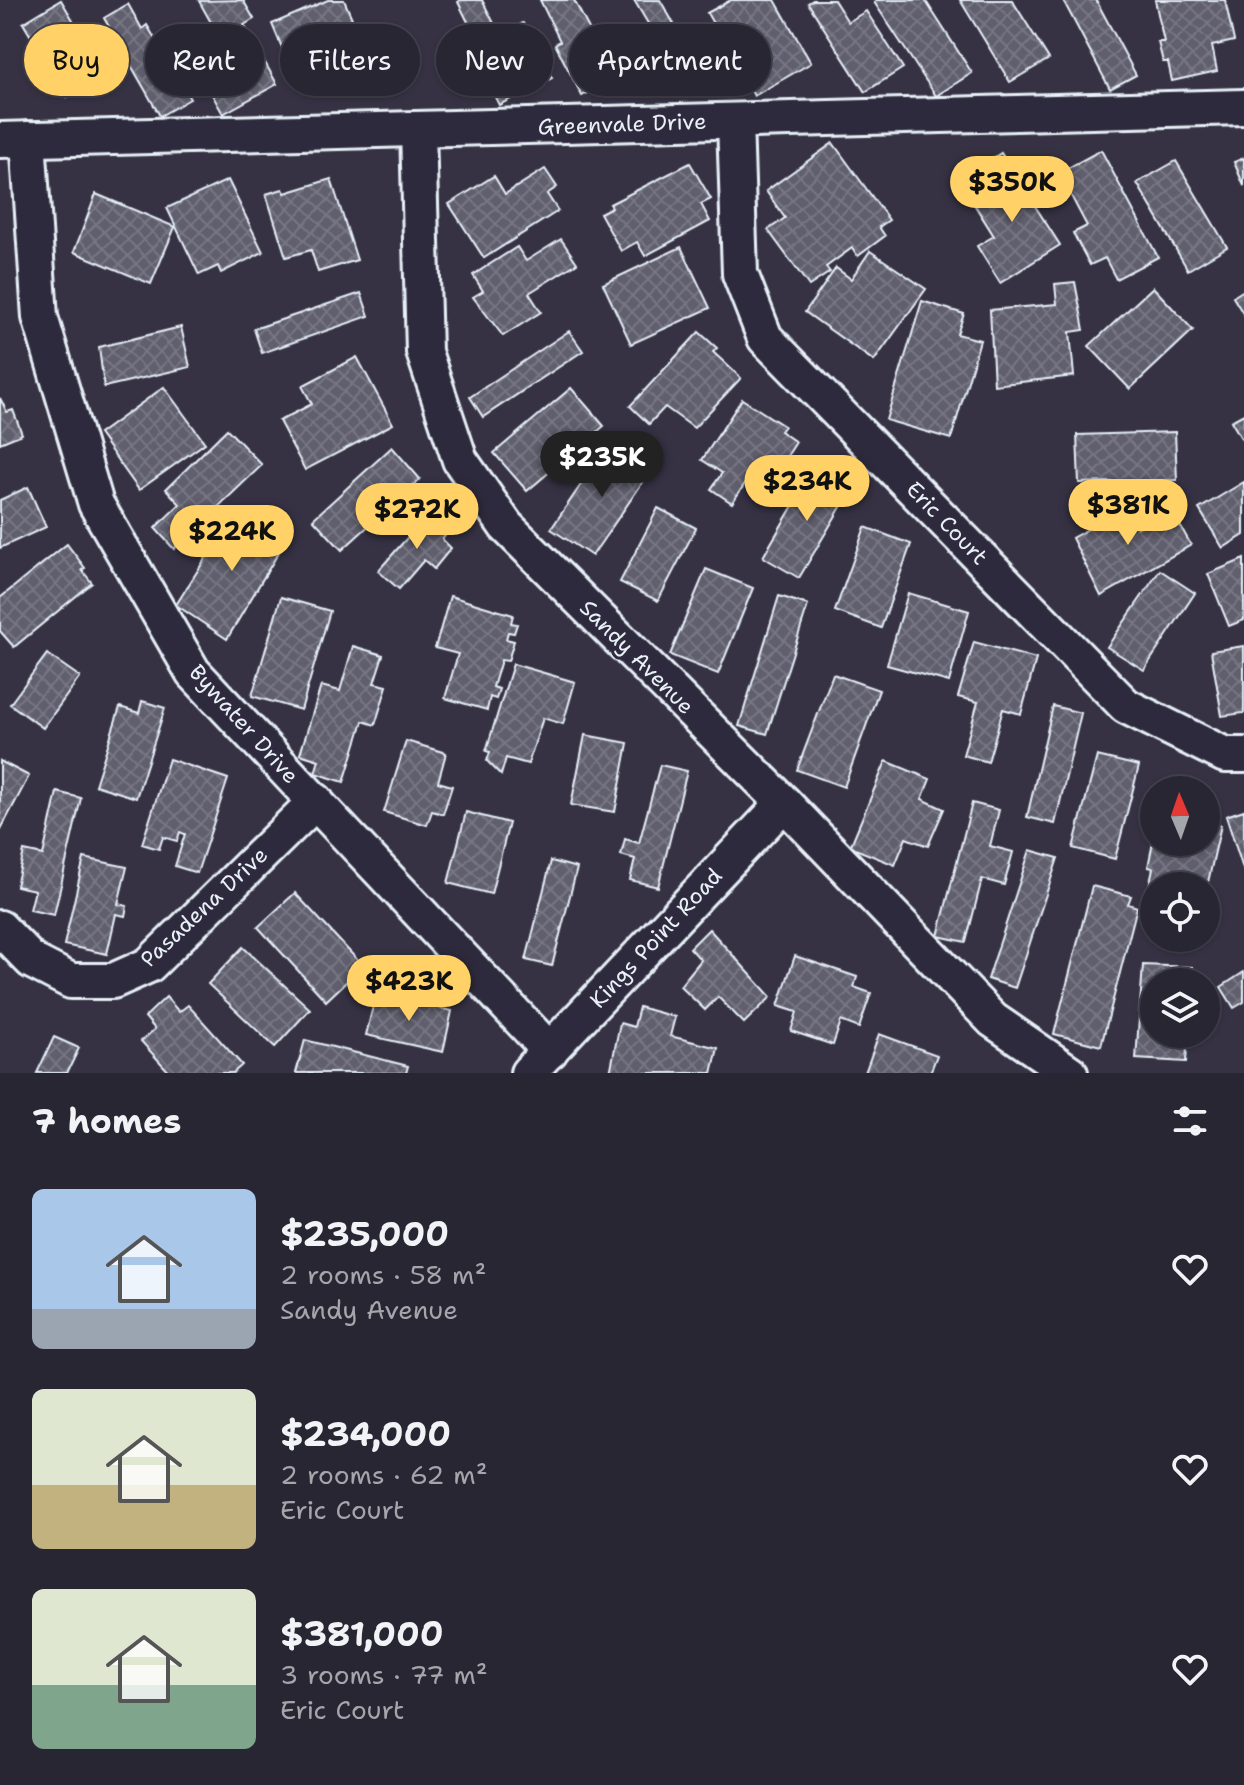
<!DOCTYPE html>
<html lang="en">
<head>
<meta charset="utf-8">
<style>
	body { margin:0; font-family:"Shantell Sans",sans-serif; background:#34323f; color:#f1f3f6; height:100vh; display:flex; flex-direction:column; font-size:30px; white-space:nowrap }
	* { box-sizing:border-box; margin:0 }
	p { font-size:26px; color:#a5a5ac }
	.icon { flex:none; width:44px; height:44px; fill:none; stroke:currentColor; stroke-width:2; stroke-linecap:round; stroke-linejoin:round }
	.map { position:relative; height:1073px; overflow:hidden }
	.details { display:flex; flex-direction:column; background:#282633; flex:1 }
	.details>* { flex:none }
	.banner { position:absolute; left:24px; top:24px; width:800px; height:72px; display:flex; gap:16px }
	.needle { width:52px; rotate:358deg }
	.controls { position:absolute; left:1140px; top:776px; display:grid; gap:16px }
	.controls a { display:grid; place-items:center; width:80px; height:80px; border-radius:50%; background:#282633; box-shadow:0 2px 6px #0004,0 0 0 2px #44434e; font-size:40px }
	.price { position:absolute; translate:-50% -68px; padding:0 18px; border-radius:28px; background:#ffd166; color:#111; font-size:26px; line-height:52px; filter:drop-shadow(0 2px 4px #0008) }
	.price::after { content:''; position:absolute; left:50%; top:48px; width:24px; height:18px; margin-left:-12px; background:inherit; clip-path:polygon(0 0,100% 0,50% 100%) }
	.price.on { background:#222; color:#fff }
	ul { padding:0; list-style:none }
	li { display:flex; align-items:center; gap:24px; height:200px; padding:0 32px }
	li span { display:grid; place-items:center; flex:none; width:224px; height:160px; border-radius:12px; color:#555 }
	li>.icon { margin-inline-start:auto }
	span .icon { width:96px; height:96px; fill:#fffc; stroke-width:1 }
	li b { font-size:34px }
	h2 { display:flex; justify-content:space-between; align-items:center; height:96px; padding:0 32px; font-size:34px }
	.pill { padding:0 28px; border-radius:36px; background:#282633; box-shadow:0 2px 6px #0004,0 0 0 2px #44434e; font-size:28px; line-height:72px }
	.pill.on { background:#ffd166; color:#111 }
	.map>svg:first-child { display:block }
	.building { fill:url(#building-cross-hatch); stroke:#e8f1f8; stroke-width:2 }
	.lines { fill:none; stroke-linecap:round; stroke-linejoin:round }
	.street-casing { stroke:#e8f1f8; stroke-width:40 }
	.street { stroke:#2f2a3d; stroke-width:34 }
	.labels { text-anchor:middle; dominant-baseline:central; stroke-width:6; stroke-linejoin:round; paint-order:stroke }
	.street-label { font-size:22px; fill:#e8f1f8; stroke:#2f2a3d }
</style>
</head>
<body>
<div class="map">
<svg width="1244" height="1073" viewBox="0 0 1244 1073">
	<defs>
		<pattern id="building-cross-hatch" width="8" height="8" patternUnits="userSpaceOnUse" patternTransform="scale(2)"><rect width="8" height="8" fill="#605e6e"/><path d="M0 0l8 8M0 8l8-8" fill="none" stroke="#777683"/></pattern>
	</defs>
	<rect width="100%" height="100%" fill="#363244"/>
	<filter id="ink" filterUnits="userSpaceOnUse"><feTurbulence type="fractalNoise" baseFrequency=".0125" numOctaves="2"/><feDisplacementMap in="SourceGraphic" scale="16" xChannelSelector="R" yChannelSelector="G"/><feConvolveMatrix kernelMatrix="1 2 1 2 8 2 1 2 1" color-interpolation-filters="sRGB"/></filter>
	<g filter="url(#ink)">
		<g class="building">
			<path d="M61,0L105,74L67,97L23,23Z"/>
			<path d="M243,0L254,19L244,25L277,84L223,114L188,52L218,35L199,1Z"/>
			<path d="M328,0H344L377,76L338,92L325,62L294,76L272,24Z"/>
			<path d="M461,0H482L500,35L523,23L552,78L499,105L469,47L478,42L458,2Z"/>
			<path d="M540,0H574L615,79L582,96L555,44L560,41Z"/>
			<path d="M634,0H660L703,73L684,84Z"/>
			<path d="M731,0H775L811,63L754,96L707,13Z"/>
			<path d="M813,0H834L848,22L866,11L903,68L865,92L808,3Z"/>
			<path d="M877,0H925L972,73L936,96L874,2Z"/>
			<path d="M960,0H1012L1049,59L1010,82Z"/>
			<path d="M1063,0H1096L1136,75L1110,89Z"/>
			<path d="M1155,0H1225L1234,41L1212,46L1217,71L1172,81L1168,62H1163L1158,42H1164Z"/>
			<path d="M128,4L142,29L147,25L190,99L160,116L104,18Z"/>
			<path d="M833,143L889,220L879,227L885,236L858,256L852,248L826,267L830,272L809,286L768,230L785,218L766,191Z"/>
			<path d="M1101,150L1158,257L1116,279L1105,258L1090,265L1073,233L1087,226L1059,173Z"/>
			<path d="M1001,153L1060,245L1000,283L977,246L994,236L974,204L996,190L981,166Z"/>
			<path d="M1244,158V186L1234,162Z"/>
			<path d="M1176,161L1227,247L1188,270L1137,183Z"/>
			<path d="M690,163L711,199L701,204L710,221L645,256L637,242L621,251L600,213L612,207L610,204Z"/>
			<path d="M545,169L557,187L547,194L558,211L484,258L449,204L494,176L505,194Z"/>
			<path d="M331,179L357,260L318,272L311,250L286,257L266,194L283,189L285,193Z"/>
			<path d="M228,180L263,252L221,273L218,266L199,275L167,208Z"/>
			<path d="M96,194L175,227L151,284L74,252Z"/>
			<path d="M561,239L577,263L529,293L541,312L503,336L473,297L483,291L473,275L517,247L526,261Z"/>
			<path d="M681,247L710,308L631,344L603,284Z"/>
			<path d="M870,251L926,289L874,361L805,312L836,268L851,279Z"/>
			<path d="M1075,282L1084,330L1070,332L1074,376L994,385L990,310L1057,304L1055,284Z"/>
			<path d="M1153,287L1193,330L1130,389L1089,346Z"/>
			<path d="M1244,290V315L1233,297Z"/>
			<path d="M361,293L369,316L262,353L254,329Z"/>
			<path d="M922,301L964,314L957,334L980,340L951,439L886,420Z"/>
			<path d="M181,327L190,367L104,387L99,347Z"/>
			<path d="M569,331L583,351L483,417L470,397Z"/>
			<path d="M699,332L717,348L713,352L741,378L694,428L665,407L649,424L630,406Z"/>
			<path d="M357,357L393,424L305,470L279,421L312,404L302,386Z"/>
			<path d="M164,387L205,443L139,490L99,434Z"/>
			<path d="M571,388L604,426L527,491L494,453Z"/>
			<path d="M0,398L7,412L13,410L22,434L0,443Z"/>
			<path d="M742,399L784,426L780,431L796,442L775,475L758,464L732,503L711,489L722,473L702,460Z"/>
			<path d="M1244,414V443L1231,421Z"/>
			<path d="M227,429L262,465L174,549L155,528L180,504L166,489Z"/>
			<path d="M1175,432L1177,480L1079,483L1077,435Z"/>
			<path d="M627,443L651,459L639,476L645,479L592,556L551,529L603,452L616,460Z"/>
			<path d="M392,447L420,479L342,550L313,519Z"/>
			<path d="M815,468L851,490L799,578L763,557Z"/>
			<path d="M1244,482V535L1223,548L1199,509Z"/>
			<path d="M28,487L46,527L0,548V500Z"/>
			<path d="M658,508L696,528L658,601L620,582Z"/>
			<path d="M1126,508L1137,528L1171,509L1191,545L1101,596L1072,538Z"/>
			<path d="M249,512L289,535L227,639L176,605L229,521L240,527Z"/>
			<path d="M429,513L450,530L442,539L451,548L434,569L424,560L399,589L378,571Z"/>
			<path d="M865,527L911,544L881,628L835,611Z"/>
			<path d="M67,544L85,568L82,570L92,583L14,647L0,631V598Z"/>
			<path d="M1244,559V620L1229,626L1208,574Z"/>
			<path d="M706,569L753,588L718,674L670,655Z"/>
			<path d="M1160,570L1195,593L1144,670L1107,647Z"/>
			<path d="M908,593L969,611L949,682L887,665Z"/>
			<path d="M450,596L513,615L511,623L517,624L514,633L508,632L506,639L514,641L508,661L501,660L493,687L499,689L496,699L490,697L487,710L445,698L458,654L435,648Z"/>
			<path d="M779,596L808,605L767,734L739,726Z"/>
			<path d="M281,597L330,611L301,710L252,696Z"/>
			<path d="M974,642L1036,659L1021,714L1003,709L988,762L963,755L978,702L958,697Z"/>
			<path d="M353,646L383,655L374,683L387,686L375,725L363,721L344,782L315,773L319,760L300,754L321,686L340,691Z"/>
			<path d="M1244,646V713L1222,716L1211,651Z"/>
			<path d="M47,654L80,677L43,728L10,704Z"/>
			<path d="M513,664L575,682L563,724L543,718L528,764L506,758L501,775L487,761L490,752L486,751Z"/>
			<path d="M833,674L879,690L844,787L797,770Z"/>
			<path d="M142,701L165,708L136,798L95,785L120,707L139,713Z"/>
			<path d="M1053,706L1081,713L1055,824L1027,817Z"/>
			<path d="M585,735L628,743L615,812L571,805Z"/>
			<path d="M406,741L446,753L438,782L452,786L443,814L432,811L427,825L384,812Z"/>
			<path d="M1097,756L1139,766L1115,859L1073,848Z"/>
			<path d="M169,759L228,779L197,873L175,866L185,834L180,832L177,841L163,837L159,849L142,844Z"/>
			<path d="M0,761L29,776L0,831Z"/>
			<path d="M886,761L930,779L922,799L944,809L928,846L906,838L895,865L850,847Z"/>
			<path d="M660,765L687,771L658,887L630,880L635,859L621,855L625,839L639,843Z"/>
			<path d="M57,792L81,798L54,915L30,910L35,890L16,886L24,851L43,855Z"/>
			<path d="M972,803L999,810L990,846L1013,852L1004,885L982,879L966,942L938,936Z"/>
			<path d="M1244,810V872L1226,816Z"/>
			<path d="M466,812L509,823L491,894L448,883Z"/>
			<path d="M1206,819L1221,825L1206,891V886H1154V912L1144,910L1153,868L1148,867L1154,837V842H1206Z"/>
			<path d="M1030,850L1058,858L1015,988L988,979Z"/>
			<path d="M84,858L127,867L118,904L127,906L125,916L116,914L107,954L64,945Z"/>
			<path d="M551,861L577,868L552,966L526,960Z"/>
			<path d="M1092,886L1131,896L1128,904L1137,907L1101,1046L1054,1034Z"/>
			<path d="M295,893L363,966L326,1001L258,927Z"/>
			<path d="M709,929L771,997L744,1023L718,997L705,1010L680,986L701,960L690,948Z"/>
			<path d="M243,947L310,1009L275,1047L208,984Z"/>
			<path d="M795,956L857,977L854,987L871,993L859,1028L841,1021L833,1045L791,1031L797,1012L778,1006Z"/>
			<path d="M1143,965L1192,967L1191,982H1154V1034H1188L1186,1062L1136,1059Z"/>
			<path d="M1244,972V1002L1234,1008L1221,987Z"/>
			<path d="M376,994L452,1011L443,1052L366,1035Z"/>
			<path d="M166,997L179,1012L188,1005L242,1065L233,1073H170L141,1041L155,1029L145,1017Z"/>
			<path d="M639,1007L675,1017L670,1036L718,1048L712,1073H610L620,1023L634,1027Z"/>
			<path d="M879,1034L937,1055L930,1073H865Z"/>
			<path d="M54,1037L79,1048L67,1073H37Z"/>
			<path d="M305,1040L408,1066L406,1073H296Z"/>
		</g>
		<g class="lines">
			<defs>
				<g id="street">
					<path d="M735,121L740,274L765,338L1126,706L1225,755H1244"/>
					<path d="M418,129L424,352L460,460L506,526L784,803L993,1020L1070,1073"/>
					<path d="M28,139L40,317L96,504L193,672L550,1051"/>
					<path d="M0,140L1244,107"/>
					<path d="M0,928L32,961L71,981H113L149,965L316,801"/>
					<path d="M528,1073L784,803"/>
				</g>
			</defs>
			<use href="#street" class="street-casing"/>
			<use href="#street" class="street"/>
		</g>
	</g>
	<g class="labels">
		<g class="street-label">
			<text transform="translate(622 124) rotate(-2)">Greenvale Drive</text>
			<text transform="translate(947 523) rotate(46)">Eric Court</text>
			<text transform="translate(637 657) rotate(45)">Sandy Avenue</text>
			<text transform="translate(244 724) rotate(48)">Bywater Drive</text>
			<text transform="translate(204 907) rotate(-43)">Pasadena Drive</text>
			<text transform="translate(656 938) rotate(-47)">Kings Point Road</text>
		</g>
	</g>
</svg>
<div class="controls">
<a><svg class="needle" viewBox="-14 -14 28 28"><path d="M0-13l5 13h-10z" fill="#e53935"/><path d="M0 13l5-13h-10z" fill="#a5a5ac"/></svg></a>
<a><svg class="icon" aria-label="locate" viewBox="0 0 24 24"><circle cx="12" cy="12" r="6"/><path d="M12 2v4M12 18v4M2 12h4M18 12h4"/></svg></a>
<a><svg class="icon" aria-label="layers" viewBox="0 0 24 24"><path d="M12 4l9 5-9 5-9-5zM3 14l9 5 9-5"/></svg></a>
</div>
<b class="price" style="left:1012px;top:224px">$350K</b>
<b class="price on" style="left:602px;top:499px">$235K</b>
<b class="price" style="left:807px;top:523px">$234K</b>
<b class="price" style="left:1128px;top:547px">$381K</b>
<b class="price" style="left:417px;top:551px">$272K</b>
<b class="price" style="left:232px;top:573px">$224K</b>
<b class="price" style="left:409px;top:1023px">$423K</b>
<div class="banner">
<a class="pill on">Buy</a>
<a class="pill">Rent</a>
<a class="pill">Filters</a>
<a class="pill">New</a>
<a class="pill">Apartment</a>
</div>
</div>
<section class="details">
<h2>7 homes<svg class="icon" aria-label="filters" viewBox="0 0 24 24"><path d="M4 7h16M4 17h16"/><circle cx="9" cy="7" r="2"/><circle cx="15" cy="17" r="2"/></svg></h2>
<ul>
<li><span style="background:linear-gradient(#a9c7e8 75%,#9aa5b1 0)"><svg class="icon" aria-label="home" viewBox="0 0 24 24"><path d="M3 11l9-7 9 7M6 9v11h12V9"/></svg></span><div><b>$235,000</b><p>2 rooms · 58 m²</p><p>Sandy Avenue</p></div><svg class="icon" aria-label="heart" viewBox="0 0 24 24"><path d="M12 20l-8-8c-3-5 5-10 8-4 3-6 11-1 8 4z"/></svg></li>
<li><span style="background:linear-gradient(#dfe7d0 60%,#c2b280 0)"><svg class="icon" aria-label="home" viewBox="0 0 24 24"><path d="M3 11l9-7 9 7M6 9v11h12V9"/></svg></span><div><b>$234,000</b><p>2 rooms · 62 m²</p><p>Eric Court</p></div><svg class="icon" aria-label="heart" viewBox="0 0 24 24"><path d="M12 20l-8-8c-3-5 5-10 8-4 3-6 11-1 8 4z"/></svg></li>
<li><span style="background:linear-gradient(#dfe7d0 60%,#7fa58c 0)"><svg class="icon" aria-label="home" viewBox="0 0 24 24"><path d="M3 11l9-7 9 7M6 9v11h12V9"/></svg></span><div><b>$381,000</b><p>3 rooms · 77 m²</p><p>Eric Court</p></div><svg class="icon" aria-label="heart" viewBox="0 0 24 24"><path d="M12 20l-8-8c-3-5 5-10 8-4 3-6 11-1 8 4z"/></svg></li>
</ul>
</section>
</body>
</html>
